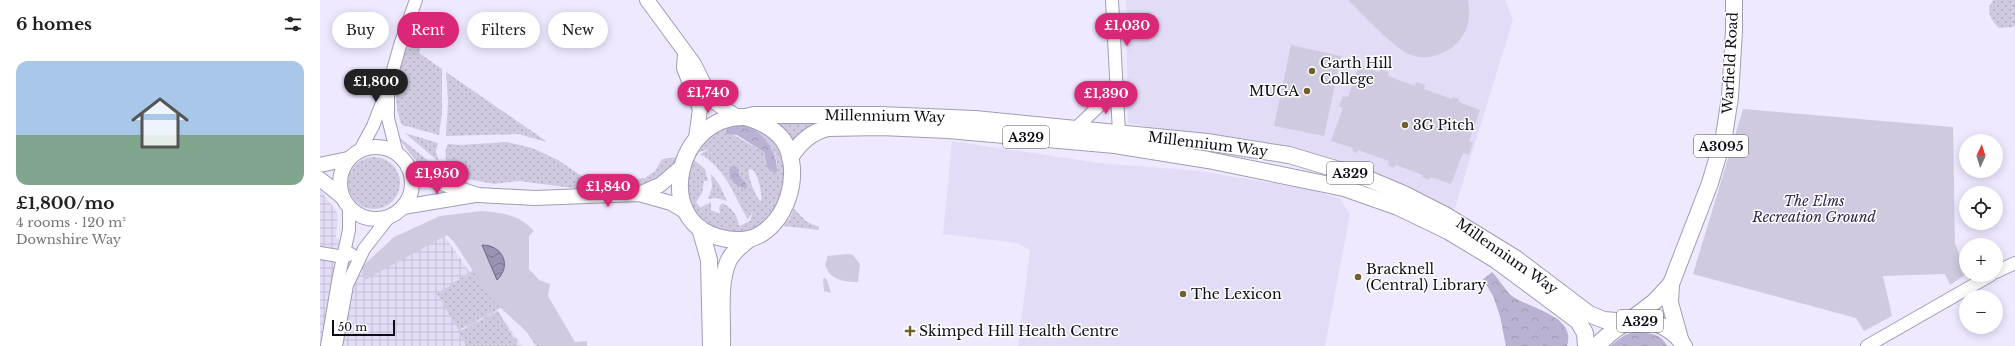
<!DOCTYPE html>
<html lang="en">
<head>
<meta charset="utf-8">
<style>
	body { margin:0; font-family:"Libre Baskerville",serif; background:#f2f2f2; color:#202124; height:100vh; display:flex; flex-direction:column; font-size:15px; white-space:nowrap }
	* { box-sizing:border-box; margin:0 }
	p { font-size:13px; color:#757577 }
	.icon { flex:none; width:22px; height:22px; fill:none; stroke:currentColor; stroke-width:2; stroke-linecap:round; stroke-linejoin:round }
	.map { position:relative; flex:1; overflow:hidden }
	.sheet { display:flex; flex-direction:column; background:#fff; width:320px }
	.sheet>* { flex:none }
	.guide { position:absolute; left:12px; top:12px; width:380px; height:36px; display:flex; gap:8px }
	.needle { width:26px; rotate:4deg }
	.fabs { position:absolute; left:1639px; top:134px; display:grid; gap:8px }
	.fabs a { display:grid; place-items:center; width:44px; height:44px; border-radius:50%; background:#fff; box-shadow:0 2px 10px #0003; font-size:20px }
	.scale { position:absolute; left:12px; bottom:10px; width:63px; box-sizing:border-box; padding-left:4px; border:2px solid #0e0c15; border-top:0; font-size:11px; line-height:14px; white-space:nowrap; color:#0e0c15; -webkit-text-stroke:3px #fff; paint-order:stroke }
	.price { position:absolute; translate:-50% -34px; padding:0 9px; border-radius:14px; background:#db2777; color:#fff; font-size:13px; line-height:26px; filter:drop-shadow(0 1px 2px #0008) }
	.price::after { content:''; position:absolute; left:50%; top:24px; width:12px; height:9px; margin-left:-6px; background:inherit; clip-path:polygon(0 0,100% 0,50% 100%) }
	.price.on { background:#222; color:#fff }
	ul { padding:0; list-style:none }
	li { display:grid; align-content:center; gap:8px; height:212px; padding:0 16px }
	li span { display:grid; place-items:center; height:124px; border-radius:12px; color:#555 }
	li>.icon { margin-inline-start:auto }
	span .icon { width:72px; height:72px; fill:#fffc; stroke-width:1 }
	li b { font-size:17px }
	h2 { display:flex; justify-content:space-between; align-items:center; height:48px; padding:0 16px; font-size:17px }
	.pill { padding:0 14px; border-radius:18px; background:#fff; box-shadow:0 2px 10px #0003; font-size:14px; line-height:36px }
	.pill.on { background:#db2777; color:#fff }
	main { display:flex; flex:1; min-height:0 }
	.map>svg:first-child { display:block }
	.built { fill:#e3dcf7 }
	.industrial { fill:url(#industrial-grid) }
	.grass { fill:url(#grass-dots); fill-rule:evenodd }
	.forest { fill:url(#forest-crowns) }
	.park { fill:#cfcae0 }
	.water { fill:url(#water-waves); stroke:#6f6a82 }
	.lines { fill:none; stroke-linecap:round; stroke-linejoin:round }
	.tertiary-casing { stroke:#a19cb5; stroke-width:14 }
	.secondary-casing { stroke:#a19cb5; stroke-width:16 }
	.primary-casing { stroke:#a19cb5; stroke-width:18 }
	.tertiary { stroke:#fff; stroke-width:12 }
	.secondary { stroke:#fff; stroke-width:14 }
	.primary { stroke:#fff; stroke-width:16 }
	.poi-dot { fill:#71602e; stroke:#fff; stroke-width:1.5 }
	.labels { text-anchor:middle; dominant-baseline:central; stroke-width:3; stroke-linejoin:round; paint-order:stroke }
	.shield { fill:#fff; stroke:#56555b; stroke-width:1 }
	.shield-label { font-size:13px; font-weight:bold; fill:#0e0c15 }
	.poi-label { font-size:14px; fill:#0e0c15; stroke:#fff; text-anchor:start }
	.street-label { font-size:14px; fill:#0e0c15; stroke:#fff }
	.park-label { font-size:14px; font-style:italic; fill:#30234e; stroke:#fff }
</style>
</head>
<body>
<main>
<section class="sheet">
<h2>6 homes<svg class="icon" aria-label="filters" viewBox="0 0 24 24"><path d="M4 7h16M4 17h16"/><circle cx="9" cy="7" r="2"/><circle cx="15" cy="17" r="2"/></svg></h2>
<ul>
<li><span style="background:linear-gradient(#a9c7e8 60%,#7fa58c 0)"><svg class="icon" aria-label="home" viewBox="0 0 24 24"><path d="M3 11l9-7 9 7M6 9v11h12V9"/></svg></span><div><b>£1,800/mo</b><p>4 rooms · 120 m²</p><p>Downshire Way</p></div></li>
</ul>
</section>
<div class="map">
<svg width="1695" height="346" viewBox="0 0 1695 346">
	<defs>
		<pattern id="industrial-grid" width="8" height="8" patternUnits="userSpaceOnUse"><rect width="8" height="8" fill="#e3dcf7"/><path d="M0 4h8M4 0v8" fill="none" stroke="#c2bcd3"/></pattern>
		<pattern id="grass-dots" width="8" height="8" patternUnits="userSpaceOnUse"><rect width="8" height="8" fill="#cfcae0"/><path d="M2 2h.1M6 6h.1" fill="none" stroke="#b1acbf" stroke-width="1.8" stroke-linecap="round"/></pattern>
		<pattern id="forest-crowns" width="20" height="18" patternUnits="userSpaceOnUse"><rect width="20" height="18" fill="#bab2d3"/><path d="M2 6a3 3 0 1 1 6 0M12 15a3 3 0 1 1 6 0" fill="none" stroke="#9f98b4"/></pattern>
		<pattern id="water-waves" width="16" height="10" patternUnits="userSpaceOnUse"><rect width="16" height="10" fill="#9992b1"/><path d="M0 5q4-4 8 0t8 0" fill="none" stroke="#7b768f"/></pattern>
	</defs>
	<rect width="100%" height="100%" fill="#eee9ff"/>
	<g class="built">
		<path d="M806,0H1185L1193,20L1134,211L1103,195L1036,167L1000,155L928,139L853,131L808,123Z"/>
		<path d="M632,141L779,163L879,171L987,189L1020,199L1030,214L1005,346H698L710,250L697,243L623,234Z"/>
	</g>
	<path class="industrial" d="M0,190L15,209L18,215L16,237L53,266L116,224L202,346H0Z"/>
	<g class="grass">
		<path d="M1674,0H1695V25L1693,27L1679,28C1671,21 1664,8 1674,0Z"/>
		<path d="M96,16L105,29L99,53L122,69V114L119,135L82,125C67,90 85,50 96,16Z"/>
		<path d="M126,72L226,141V142L198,134L126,136L128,101Z"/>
		<path d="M456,120L527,124L473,142L466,130Z"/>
		<path d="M408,124L433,125L457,142L467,169L456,212L432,231L412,234L384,224L368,203L366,168L377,146ZM434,130C448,140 459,154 457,172L448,169L444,152L412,134ZM390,149L380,154C406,169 414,195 428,220L433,210L430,221L419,226C418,216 412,207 402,203L399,207L400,214L391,210V202L381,207V208L376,202L382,193L384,181H388L385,169L374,160L379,152ZM429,169L433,170C438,175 443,195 441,201C436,199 427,175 429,169Z"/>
		<path d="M85,133L118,143L116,152L119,162Z"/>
		<path d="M79,137L117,168L119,171L117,176C100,166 89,155 79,137Z"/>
		<path d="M187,142L212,148L238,160L269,181L297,182L325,178L335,171L342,159L358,157L352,167L335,182L326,186L313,188L268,190L199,181L174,184L126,175C129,164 122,153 128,144L140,145Z"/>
		<circle cx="54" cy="183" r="26"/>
		<path d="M391,174L399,184L407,201L397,198L388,199L392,187Z"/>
		<path d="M474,209L487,222L499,227V230L463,226L469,219Z"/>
		<path d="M161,265L242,346H216L188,304L139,330L117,294Z"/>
		<path d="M178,311L198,346H146L139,332Z"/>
	</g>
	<g class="forest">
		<path d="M423,125C443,130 458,152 457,172L455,173L448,169L444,152L417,135L406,134L407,129L411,127Z"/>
		<path d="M411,166L417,167L419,175L427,185L426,189C416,187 405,176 411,166Z"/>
		<path d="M1172,272C1179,279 1185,290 1192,296C1210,309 1257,316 1247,346H1186L1180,316L1173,296L1163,279Z"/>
		<path d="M1316,331C1329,333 1341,333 1347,346H1290L1305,335Z"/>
	</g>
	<g class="park">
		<path d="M1028,0H1148C1151,16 1149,31 1137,43C1124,57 1099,62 1083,51C1064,38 1045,16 1028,0Z"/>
		<path d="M971,45L1021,56L1004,136L954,126Z"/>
		<path d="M1039,65L1059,72L1060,69L1069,72L1068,76L1095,86L1096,82L1105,85L1104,89L1132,99L1133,97L1139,99V102L1160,110L1149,141L1153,143L1149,155L1143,153L1131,184L1111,177L1109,180L1102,177L1103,175L1076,165L1074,168L1068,165L1069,161L1038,150L1037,153L1032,151L1033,148L1011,141L1023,108L1019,106L1023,96L1028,97Z"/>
		<path d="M1423,109L1633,127L1635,243L1646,274L1630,285L1625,274L1563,276L1572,316L1544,331L1536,318L1373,274Z"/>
		<path d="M161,211C182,213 199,214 214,231L209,236V269L219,280L230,284L228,296L255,342L267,341V346H222L172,300L134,242L127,235L45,280L42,274L46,263L74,237L120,216Z"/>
		<path d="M528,254L533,255L540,264L538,282C526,282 510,280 506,267C504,262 508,261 507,256Z"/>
		<path d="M505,278L507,280L511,293L504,291L503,279Z"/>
	</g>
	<path class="water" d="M162,245C183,245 192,266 177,280Z"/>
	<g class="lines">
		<defs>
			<g id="tertiary">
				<path d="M792,0L799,133"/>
				<path d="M68,95V118L77,154"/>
				<path d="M755,129L781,104L797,95"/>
				<path d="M39,152L53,126L68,88L81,42L96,0"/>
				<path d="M0,253L24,257L31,254"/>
				<path d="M1676,272L1695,263"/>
				<path d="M7,346L19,276L29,230V208"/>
				<path d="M16,346L27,285L44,249L69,217"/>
				<path d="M1547,346L1671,275"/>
			</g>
			<g id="secondary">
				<path d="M327,0L374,64L392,100L403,108L418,117"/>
				<path d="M365,54L364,68L380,109L376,138"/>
				<circle cx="56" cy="183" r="36"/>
				<path d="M0,165L28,159"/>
				<path d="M88,167L112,180L158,195L215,198L319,194L351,203L366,212"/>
				<path d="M0,179L21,196"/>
				<path d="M319,194L340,185L360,168"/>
				<path d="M83,207L155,195"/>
			</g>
			<g id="primary">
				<path d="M425,117L434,115H560L655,119L887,142L969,155L1046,178L1084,194L1125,215L1195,258L1269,314L1284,320L1308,322L1334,302L1351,284L1390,183L1404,136L1410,97L1414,30V0"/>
				<path d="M425,117C440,121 453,127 463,140C484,171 467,229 429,239C422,241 410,240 402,238C332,223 356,115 425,117Z"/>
				<path d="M470,158C479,143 491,132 508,128L561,127L628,130L795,145L888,160L1024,188L1078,207L1128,231L1176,260L1258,321L1265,333L1266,346"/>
				<path d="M380,228L389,260L391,346"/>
				<path d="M1351,284L1350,303L1360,339"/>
				<path d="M402,346C403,321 398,285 408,262C412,252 421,246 429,239"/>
				<path d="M1276,346C1285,338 1297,326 1308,322C1327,315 1355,329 1364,346"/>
			</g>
		</defs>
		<use href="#tertiary" class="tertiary-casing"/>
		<use href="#secondary" class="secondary-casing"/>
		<use href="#primary" class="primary-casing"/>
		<use href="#tertiary" class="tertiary"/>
		<use href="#secondary" class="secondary"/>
		<use href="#primary" class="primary"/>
	</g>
	<g class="poi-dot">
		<circle cx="992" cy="71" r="4"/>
		<circle cx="987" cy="91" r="4"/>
		<circle cx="1085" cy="125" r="4"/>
		<circle cx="1038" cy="277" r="4"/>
		<circle cx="863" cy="294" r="4"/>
		<path d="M588 325h4v4h4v4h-4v4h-4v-4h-4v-4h4z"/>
	</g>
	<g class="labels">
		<g class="shield">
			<rect x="683" y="126" width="46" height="22" rx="3"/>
			<rect x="1374" y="135" width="54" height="22" rx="3"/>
			<rect x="1007" y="162" width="46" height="22" rx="3"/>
			<rect x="1297" y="310" width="46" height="22" rx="3"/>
		</g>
		<g class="shield-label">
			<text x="706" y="137">A329</text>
			<text x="1401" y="146">A3095</text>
			<text x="1030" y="173">A329</text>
			<text x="1320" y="321">A329</text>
		</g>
		<g class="poi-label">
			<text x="1000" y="63">Garth Hill<tspan x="1000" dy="16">College</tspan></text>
			<text x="979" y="91" text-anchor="end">MUGA</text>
			<text x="1093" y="125">3G Pitch</text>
			<text x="1046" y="269">Bracknell<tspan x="1046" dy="16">(Central) Library</tspan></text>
			<text x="871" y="294">The Lexicon</text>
			<text x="599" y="331">Skimped Hill Health Centre</text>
		</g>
		<g class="street-label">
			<text transform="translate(1410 63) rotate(-87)">Warfield Road</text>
			<text transform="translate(565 116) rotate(1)">Millennium Way</text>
			<text transform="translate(888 144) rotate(7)">Millennium Way</text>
			<text transform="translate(1187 256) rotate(35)">Millennium Way</text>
		</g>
		<g class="park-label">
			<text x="1494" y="201">The Elms<tspan x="1494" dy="16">Recreation Ground</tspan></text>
		</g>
	</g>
</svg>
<div class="fabs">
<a><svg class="needle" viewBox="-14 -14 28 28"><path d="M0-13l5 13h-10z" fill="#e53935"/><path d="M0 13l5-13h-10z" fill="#757577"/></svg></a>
<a><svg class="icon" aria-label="locate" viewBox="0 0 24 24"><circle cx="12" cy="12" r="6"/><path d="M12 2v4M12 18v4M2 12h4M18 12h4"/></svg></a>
<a>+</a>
<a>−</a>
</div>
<div class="scale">50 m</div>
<b class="price" style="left:807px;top:47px">£1,030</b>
<b class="price on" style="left:56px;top:103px">£1,800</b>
<b class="price" style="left:388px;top:114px">£1,740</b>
<b class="price" style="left:786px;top:115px">£1,390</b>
<b class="price" style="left:117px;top:195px">£1,950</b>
<b class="price" style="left:288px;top:208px">£1,840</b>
<div class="guide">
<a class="pill">Buy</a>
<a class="pill on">Rent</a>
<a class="pill">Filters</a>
<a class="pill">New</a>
</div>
</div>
</main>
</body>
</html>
